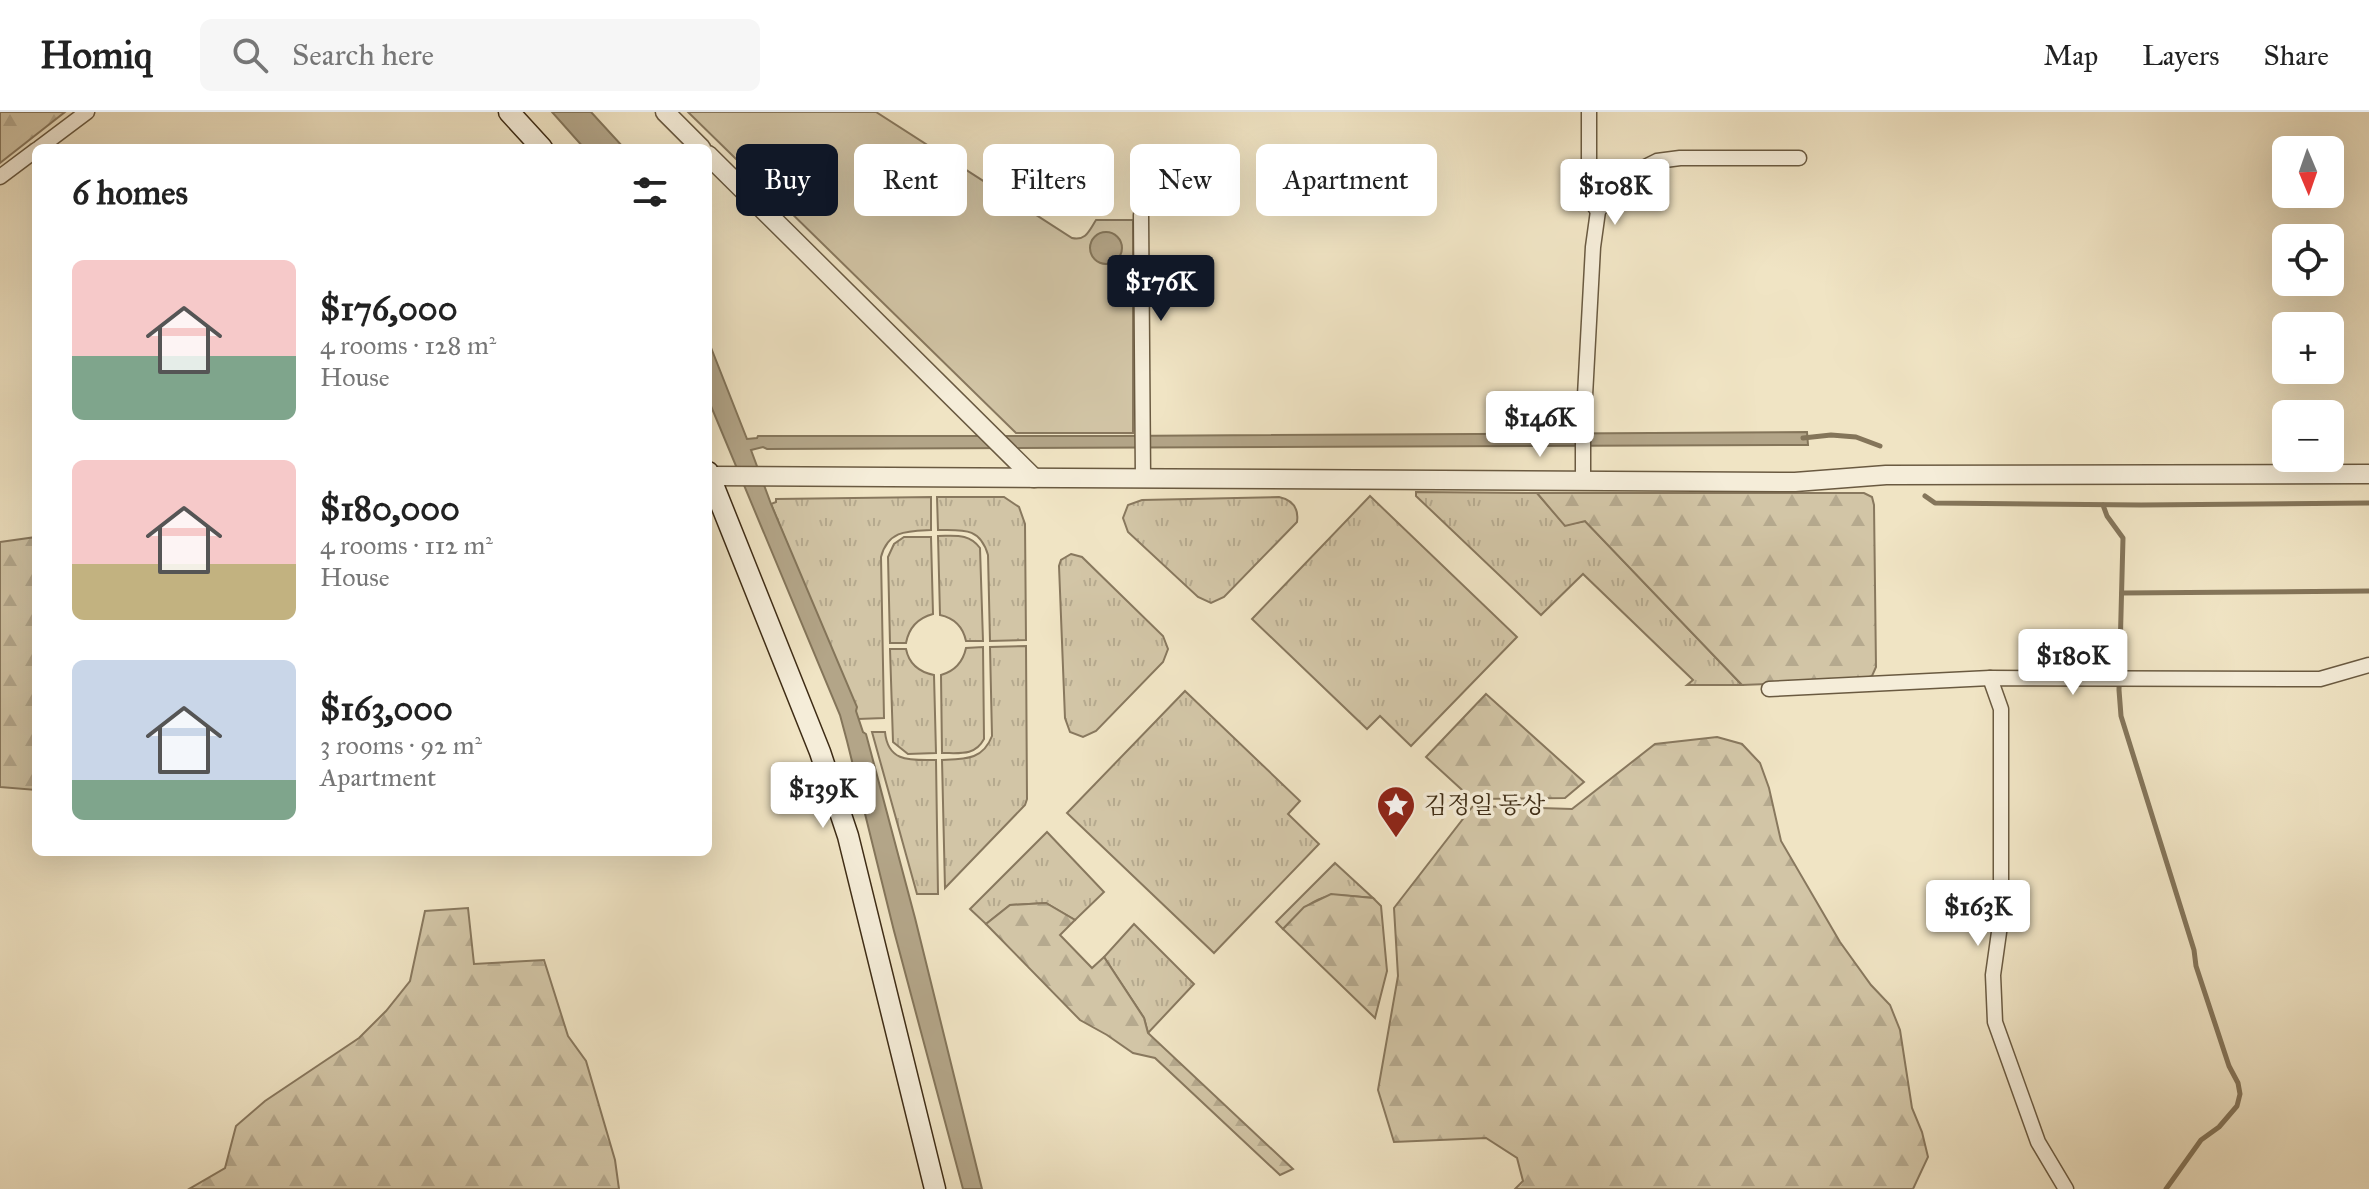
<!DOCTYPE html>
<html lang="en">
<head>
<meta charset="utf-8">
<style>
	body { margin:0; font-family:"IM FELL Great Primer","Noto Serif KR",serif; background:#f6f6f6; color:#222; height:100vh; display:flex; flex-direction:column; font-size:30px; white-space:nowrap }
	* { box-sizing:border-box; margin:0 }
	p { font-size:26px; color:#767676 }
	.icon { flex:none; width:44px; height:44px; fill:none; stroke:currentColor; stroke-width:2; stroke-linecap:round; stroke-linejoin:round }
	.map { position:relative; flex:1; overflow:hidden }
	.details { position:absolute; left:32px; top:32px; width:680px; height:712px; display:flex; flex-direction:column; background:#fff; border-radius:12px; box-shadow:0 8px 32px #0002 }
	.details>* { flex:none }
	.top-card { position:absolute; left:736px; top:32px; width:760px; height:72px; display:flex; gap:16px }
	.needle { width:52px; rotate:178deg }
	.buttons { position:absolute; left:2272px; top:24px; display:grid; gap:16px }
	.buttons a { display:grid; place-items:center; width:72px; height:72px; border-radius:12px; background:#fff; box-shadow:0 8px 32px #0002; font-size:40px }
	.price { position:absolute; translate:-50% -68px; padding:0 18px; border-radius:8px; background:#fff; color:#222; font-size:26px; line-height:52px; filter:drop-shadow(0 2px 4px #0008) }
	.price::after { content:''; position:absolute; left:50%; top:48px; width:24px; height:18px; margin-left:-12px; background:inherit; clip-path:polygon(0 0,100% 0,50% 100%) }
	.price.current { background:#111827; color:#fff }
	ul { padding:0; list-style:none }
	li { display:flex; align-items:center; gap:24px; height:200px; padding:0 40px }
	li span { display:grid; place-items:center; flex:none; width:224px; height:160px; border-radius:12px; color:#555 }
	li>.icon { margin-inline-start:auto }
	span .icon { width:96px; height:96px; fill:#fffc; stroke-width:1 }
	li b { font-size:34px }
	h2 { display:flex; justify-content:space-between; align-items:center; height:96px; padding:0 40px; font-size:34px }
	.tag { padding:0 28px; border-radius:12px; background:#fff; box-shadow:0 8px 32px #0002; font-size:28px; line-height:72px }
	.tag.current { background:#111827; color:#fff }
	header { display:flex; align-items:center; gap:48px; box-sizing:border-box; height:112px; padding:0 40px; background:#fff; border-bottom:2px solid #e0e0e0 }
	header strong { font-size:38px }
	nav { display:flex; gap:44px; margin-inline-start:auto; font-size:28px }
	.search { width:560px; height:72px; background:#f6f6f6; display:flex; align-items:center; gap:20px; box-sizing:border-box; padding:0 28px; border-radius:12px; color:#767676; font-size:30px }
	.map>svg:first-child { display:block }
	.grass { fill:url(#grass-tufts); stroke:#88785e; stroke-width:2 }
	.forest { fill:url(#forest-firs); stroke:#88785e; stroke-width:2 }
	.park { fill:#d2c5a6; stroke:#88785e; stroke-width:2 }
	.water { fill:#b3a588; stroke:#84755a; stroke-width:2 }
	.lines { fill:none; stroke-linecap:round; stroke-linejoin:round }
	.stream { stroke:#84755a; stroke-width:5 }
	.minor-casing { stroke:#6a5a41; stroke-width:17 }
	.tertiary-casing { stroke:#6a5a41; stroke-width:21 }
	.secondary-casing { stroke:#3e2c15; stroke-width:23 }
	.minor { stroke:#f5edd9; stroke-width:14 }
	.tertiary { stroke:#f5edd9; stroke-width:18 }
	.secondary { stroke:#f5edd9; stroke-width:20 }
	.labels { text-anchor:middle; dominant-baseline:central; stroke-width:7; stroke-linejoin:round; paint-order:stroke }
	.poi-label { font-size:24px; fill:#3e2c15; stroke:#f5edd9; text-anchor:start }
</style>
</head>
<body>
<header>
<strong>Homiq</strong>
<div class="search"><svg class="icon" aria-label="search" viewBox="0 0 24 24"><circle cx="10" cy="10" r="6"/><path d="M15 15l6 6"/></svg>Search here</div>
<nav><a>Map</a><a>Layers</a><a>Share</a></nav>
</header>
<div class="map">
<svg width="2369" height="1077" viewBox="0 0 2369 1077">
	<defs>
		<pattern id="grass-tufts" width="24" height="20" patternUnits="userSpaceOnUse" patternTransform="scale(2)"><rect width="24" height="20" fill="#d2c5a6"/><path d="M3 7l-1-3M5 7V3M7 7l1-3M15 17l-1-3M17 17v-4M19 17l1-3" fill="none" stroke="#b5a98e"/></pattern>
		<pattern id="forest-firs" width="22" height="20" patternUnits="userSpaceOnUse" patternTransform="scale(2)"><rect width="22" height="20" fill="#d2c5a6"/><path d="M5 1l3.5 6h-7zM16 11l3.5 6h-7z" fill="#b5a98e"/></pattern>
	</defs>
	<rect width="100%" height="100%" fill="#f0e4c4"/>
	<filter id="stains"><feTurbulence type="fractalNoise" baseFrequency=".0025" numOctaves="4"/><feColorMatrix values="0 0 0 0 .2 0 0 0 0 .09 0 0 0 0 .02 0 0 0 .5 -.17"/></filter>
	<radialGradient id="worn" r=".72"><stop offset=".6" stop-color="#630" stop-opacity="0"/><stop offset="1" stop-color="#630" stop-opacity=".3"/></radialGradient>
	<g class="grass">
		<path d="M1416,380L1537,381L1565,413L1585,409L1742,573H1687L1693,568L1583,462L1541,503L1416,384Z"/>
		<path d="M1370,384L1517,525L1411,634L1380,604L1367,617L1252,507Z"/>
		<path d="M931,385V418C908,419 888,418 881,445L884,606L858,607L771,392L776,390V387Z"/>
		<path d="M937,385H1004L1019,395L1025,412L1026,528L990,529L988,443C980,415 963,418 938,418Z"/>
		<path d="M1279,385C1293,388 1299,396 1297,410L1224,485L1211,491L1198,485L1128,420L1123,406L1128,393L1142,388Z"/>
		<path d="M938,424C955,424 969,421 980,436L983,529H966C963,515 954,506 940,503Z"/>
		<path d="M904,425H931L933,502C918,506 909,515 906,531H890L888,445L894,432Z"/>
		<path d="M1071,442L1082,445L1163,524L1168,537L1163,550L1096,619L1083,625L1070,620L1065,606L1059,454L1061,448Z"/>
		<path d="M1026,534L1027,687L1025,693L945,776L942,648C965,647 983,648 992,624L990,535Z"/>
		<path d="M983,535L984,627C975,644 960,641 942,641L941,563C955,559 963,550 966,536Z"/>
		<path d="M890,537H906C909,552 919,560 934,563L936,641L908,642L893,630Z"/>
		<path d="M1185,579L1300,689L1288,702L1319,732L1214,841L1067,701Z"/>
		<path d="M872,620H885C888,651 911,648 936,648L938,782H917Z"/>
		<path d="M1047,720L1104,780L1075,808L1046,791L1010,793L986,812L970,797Z"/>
		<path d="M1335,751L1373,786C1324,781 1318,780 1283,817L1276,810Z"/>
		<path d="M1134,812L1194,872L1148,921L1144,906L1104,845Z"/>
	</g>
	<g class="forest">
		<path d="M0,0H65L0,51Z"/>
		<path d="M1537,381H1864L1872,385L1874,393L1876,555L1872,564L1862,568L1742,573L1585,409L1565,414Z"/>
		<path d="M36,425V678L0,675V430Z"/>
		<path d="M1486,582L1584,670L1565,686L1472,687L1426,645Z"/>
		<path d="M1717,625L1742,632L1760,651L1769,676L1781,729L1840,830L1871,873L1890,893L1900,918L1912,996L1922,1020L1928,1045L1913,1077H1515L1523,1069L1517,1046L1486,1026L1394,1030L1378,978L1398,864L1394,796L1473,694L1572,697L1655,632Z"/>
		<path d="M1331,782L1373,786L1381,794L1387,859L1375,906L1283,817L1304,795Z"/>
		<path d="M1046,791L1075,808L1060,823L1092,856L1104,845L1144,906L1148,921L1293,1057L1280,1063L1155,946L1133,941L1107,923L1080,908L986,812L1010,793Z"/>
		<path d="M468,796L474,852L544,848L568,924L586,949L615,1048L619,1077H189L225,1056L236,1014L265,989L359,926L386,899L410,869L425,799Z"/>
	</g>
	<path class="park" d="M688,0H876L1072,126C1086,129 1089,119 1096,108H1133V321H1016Z"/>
	<g class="water">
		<path d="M552,0H591L624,36H584Z"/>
		<circle cx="1106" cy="136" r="16"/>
		<path d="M708,228L747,327L757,326L758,324H1116L1807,320L1808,333L767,337L763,335L751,338L771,392L857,595L856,599L863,620L866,622L915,806L982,1077H963L894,819L847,629L840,603L708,287Z"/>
	</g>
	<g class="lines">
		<g class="stream">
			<path d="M1803,326L1831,323L1856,325L1880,334"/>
			<path d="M1925,384L1935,391L2141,393L2369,391"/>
			<path d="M2103,393L2107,404L2123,426L2119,578L2121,604L2194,838L2196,854L2229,954L2238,971L2240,982L2237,994L2219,1015L2201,1028L2166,1077"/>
			<path d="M2122,481L2369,479"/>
		</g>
		<defs>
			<g id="minor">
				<path d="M1589,0V87L1598,99"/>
				<path d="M39,36L87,0"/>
				<path d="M0,65L36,38"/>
				<path d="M1141,103L1143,367"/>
				<path d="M1583,368V321L1593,135L1598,99L1612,80L1633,61L1657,49L1680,46H1799"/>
				<path d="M1990,566L2001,597V806L1993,863L1995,910L2038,1030L2066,1077"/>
				<path d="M1769,577L1990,566L2320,567L2369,553"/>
			</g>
			<g id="tertiary">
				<path d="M665,0L701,36"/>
				<path d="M708,43L1034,366"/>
				<path d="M710,364L1795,370L1886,363L2369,362"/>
			</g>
			<g id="secondary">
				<path d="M509,0L542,36"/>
				<path d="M708,360L820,640L848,724L935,1077"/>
			</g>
		</defs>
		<use href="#minor" class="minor-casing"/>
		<use href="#tertiary" class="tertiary-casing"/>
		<use href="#secondary" class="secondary-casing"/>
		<use href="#minor" class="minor"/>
		<use href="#tertiary" class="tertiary"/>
		<use href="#secondary" class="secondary"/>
	</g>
	<defs>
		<symbol id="sight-pin" viewBox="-11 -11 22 30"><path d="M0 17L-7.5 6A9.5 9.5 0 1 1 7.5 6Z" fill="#8f2418" stroke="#f5edd9"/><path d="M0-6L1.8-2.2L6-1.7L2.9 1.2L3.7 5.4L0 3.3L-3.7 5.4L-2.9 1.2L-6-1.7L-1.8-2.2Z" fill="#fff"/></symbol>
	</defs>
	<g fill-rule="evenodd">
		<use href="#sight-pin" x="1374" y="671" width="44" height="60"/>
	</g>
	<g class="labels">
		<g class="poi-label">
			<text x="1424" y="693">김정일 동상</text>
		</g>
	</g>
	<rect width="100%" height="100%" filter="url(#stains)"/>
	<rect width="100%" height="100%" fill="url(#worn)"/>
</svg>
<div class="buttons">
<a><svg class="needle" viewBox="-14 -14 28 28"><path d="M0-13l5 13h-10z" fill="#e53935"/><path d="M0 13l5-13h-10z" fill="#767676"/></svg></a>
<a><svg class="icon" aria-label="locate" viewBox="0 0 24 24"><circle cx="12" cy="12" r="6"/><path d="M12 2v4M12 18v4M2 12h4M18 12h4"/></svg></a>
<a>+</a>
<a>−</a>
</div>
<b class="price" style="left:1615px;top:115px">$108K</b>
<b class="price current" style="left:1161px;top:211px">$176K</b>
<b class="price" style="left:1540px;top:347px">$146K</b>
<b class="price" style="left:2073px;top:585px">$180K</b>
<b class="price" style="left:823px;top:718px">$139K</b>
<b class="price" style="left:1978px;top:836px">$163K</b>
<div class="top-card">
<a class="tag current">Buy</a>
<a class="tag">Rent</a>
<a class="tag">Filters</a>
<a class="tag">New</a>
<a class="tag">Apartment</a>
</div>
<section class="details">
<h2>6 homes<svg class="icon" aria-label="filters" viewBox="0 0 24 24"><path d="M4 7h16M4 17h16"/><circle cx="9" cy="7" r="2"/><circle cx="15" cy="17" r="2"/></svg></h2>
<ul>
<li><span style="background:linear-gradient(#f6c9c9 60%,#7fa58c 0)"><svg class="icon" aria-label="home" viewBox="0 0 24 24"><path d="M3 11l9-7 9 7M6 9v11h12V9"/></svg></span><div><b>$176,000</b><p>4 rooms · 128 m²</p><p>House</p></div></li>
<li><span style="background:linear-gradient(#f6c9c9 65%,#c2b280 0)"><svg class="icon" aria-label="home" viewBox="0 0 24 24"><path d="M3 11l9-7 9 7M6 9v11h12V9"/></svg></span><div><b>$180,000</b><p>4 rooms · 112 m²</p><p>House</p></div></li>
<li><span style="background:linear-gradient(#c9d6e8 75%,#7fa58c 0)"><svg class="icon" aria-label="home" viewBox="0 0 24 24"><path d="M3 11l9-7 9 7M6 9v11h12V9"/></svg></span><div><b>$163,000</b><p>3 rooms · 92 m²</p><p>Apartment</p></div></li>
</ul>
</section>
</div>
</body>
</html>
